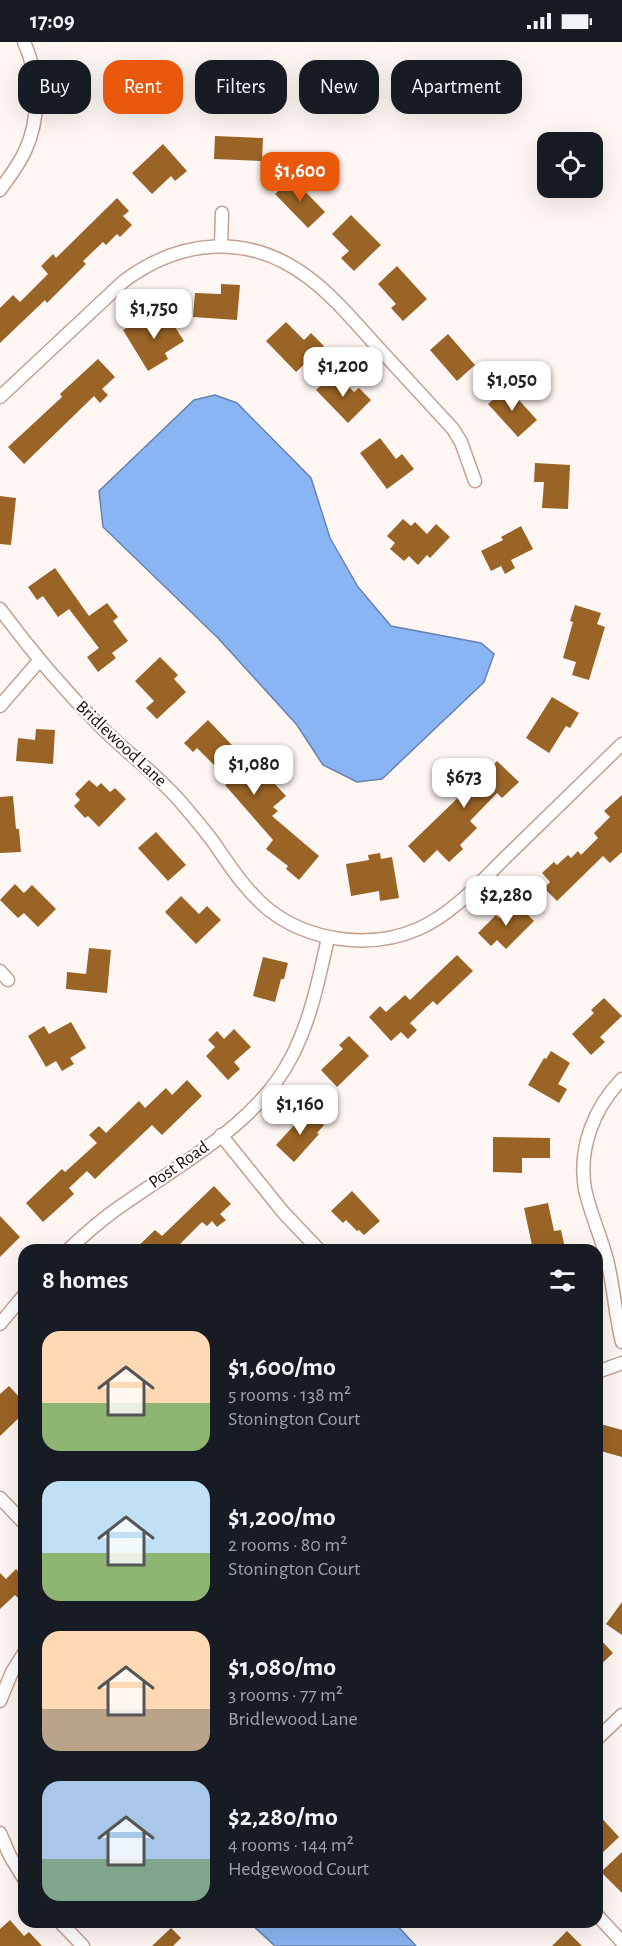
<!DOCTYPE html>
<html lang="en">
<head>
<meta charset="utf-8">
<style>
	body { margin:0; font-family:"Alegreya Sans",sans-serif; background:#20242c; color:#f1f3f6; height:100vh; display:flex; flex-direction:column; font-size:22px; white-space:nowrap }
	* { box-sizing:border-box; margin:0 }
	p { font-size:20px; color:#9ea1a6 }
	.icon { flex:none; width:33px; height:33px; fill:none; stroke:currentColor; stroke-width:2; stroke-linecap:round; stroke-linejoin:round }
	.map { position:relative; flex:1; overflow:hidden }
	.side { position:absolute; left:18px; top:1202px; width:585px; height:684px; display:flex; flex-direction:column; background:#171b24; border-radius:18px; box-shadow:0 6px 24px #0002 }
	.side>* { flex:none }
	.banner { position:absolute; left:18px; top:18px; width:586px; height:54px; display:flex; gap:12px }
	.tools { position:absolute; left:537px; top:90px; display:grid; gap:12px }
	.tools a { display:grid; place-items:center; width:66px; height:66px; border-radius:12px; background:#171b24; box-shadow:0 6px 24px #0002; font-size:30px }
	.price { position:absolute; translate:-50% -51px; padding:0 14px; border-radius:12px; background:#fff; color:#222; font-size:20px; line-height:39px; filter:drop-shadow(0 2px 3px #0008) }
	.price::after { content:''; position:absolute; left:50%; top:36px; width:18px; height:14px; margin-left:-9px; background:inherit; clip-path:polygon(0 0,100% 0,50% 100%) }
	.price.active { background:#ea580c; color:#fff }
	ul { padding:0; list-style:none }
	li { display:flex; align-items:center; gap:18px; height:150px; padding:0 24px }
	li span { display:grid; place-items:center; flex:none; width:168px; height:120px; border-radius:18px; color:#555 }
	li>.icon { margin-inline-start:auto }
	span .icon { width:72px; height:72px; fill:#fffc; stroke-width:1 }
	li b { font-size:26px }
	h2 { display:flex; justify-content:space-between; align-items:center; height:72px; padding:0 24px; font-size:26px }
	.chip { padding:0 21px; border-radius:18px; background:#171b24; box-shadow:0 6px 24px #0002; font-size:21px; line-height:54px }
	.chip.active { background:#ea580c; color:#fff }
	.status { display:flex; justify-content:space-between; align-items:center; height:42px; padding:0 30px; background:#171b24; direction:ltr }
	.status svg { height:16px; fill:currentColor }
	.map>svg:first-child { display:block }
	.water { fill:#8ab5f4; stroke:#6882ad; stroke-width:1.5 }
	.building { fill:#9a6426 }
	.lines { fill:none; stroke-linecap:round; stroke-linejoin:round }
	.street-casing { stroke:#c4a190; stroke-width:15 }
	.street { stroke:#fff; stroke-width:12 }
	.labels { text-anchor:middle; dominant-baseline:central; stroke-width:4.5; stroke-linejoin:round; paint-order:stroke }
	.street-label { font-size:18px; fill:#180c07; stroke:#fff }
</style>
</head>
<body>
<div class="status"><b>17:09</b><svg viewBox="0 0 49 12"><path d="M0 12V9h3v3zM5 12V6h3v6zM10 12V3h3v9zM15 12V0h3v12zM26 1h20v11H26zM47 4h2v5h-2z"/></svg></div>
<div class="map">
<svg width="622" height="1904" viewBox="0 0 622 1904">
	<rect width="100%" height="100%" fill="#fef6f2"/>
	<g class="water">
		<path d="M215,353L237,361L311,436L330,496L358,545L391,584L481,601L494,612L484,640L382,737L357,740L323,723L297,683L218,596L103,485L99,449L194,358Z"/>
		<path d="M249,1880H394L416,1904H275Z"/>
	</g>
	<g class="building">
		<path d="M215,94L263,96L262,119L214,117Z"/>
		<path d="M163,102L187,129L175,139L171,134L152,152L132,131Z"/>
		<path d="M292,136L325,170L308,186L275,152Z"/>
		<path d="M117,156L129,169L123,174L132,183L120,195L117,192L106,203L103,200L83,219L86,222L47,261L45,258L0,301V266L13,253L20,260L48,232L41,224L53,212L56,216Z"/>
		<path d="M351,173L381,203L354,229L341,216L349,209L332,192Z"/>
		<path d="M397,224L427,257L403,279L391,266L396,262L378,242Z"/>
		<path d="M221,242L240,243L237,278L193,275L195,251L221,252Z"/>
		<path d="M166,271L184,299L165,311L168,317L148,329L123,288L139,278L143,285Z"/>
		<path d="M286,280L304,298L311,291L324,304L296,330L266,299Z"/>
		<path d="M448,292L475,323L457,339L430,308Z"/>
		<path d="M98,317L115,335L102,347L108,353L100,361L94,354L24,422L8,405L62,355L60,352Z"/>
		<path d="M335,331L354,350L359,346L371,358L348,381L316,348Z"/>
		<path d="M507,345L537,378L518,395L488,362Z"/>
		<path d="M380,396L396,417L402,412L414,427L387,447L360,411Z"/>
		<path d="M535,421L570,423L568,467L542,466L544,440H534Z"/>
		<path d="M0,454L16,456L11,503L0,502Z"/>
		<path d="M403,477L411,484L415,480L427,492L436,482L450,495L430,516L427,513L418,523L409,514L404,519L390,507L395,501L387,494Z"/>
		<path d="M521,484L533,507L511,518L515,526L505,532L501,524L491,529L481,509L503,498L501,495Z"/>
		<path d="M55,526L89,574L107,561L118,575L113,579L128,599L112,611L116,616L98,630L87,615L99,606L69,567L58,575L43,554L37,558L28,545Z"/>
		<path d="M575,563L601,571L597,582L605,585L589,638L572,633L576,620L563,616L573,580L570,579Z"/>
		<path d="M160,615L178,633L174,637L186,650L157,677L146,666L154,659L135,639Z"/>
		<path d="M552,655L579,671L570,686L566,684L549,711L526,696Z"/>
		<path d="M208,678L249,721L253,718L286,754L273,765L278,769L272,774L319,814L299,838L286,827L288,824L266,807L273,798L225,743L230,739L197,706L193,710L184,701Z"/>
		<path d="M36,687L55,688L53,722L16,719L18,696L35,698Z"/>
		<path d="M470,716L477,723L484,716L492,724L497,719L519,740L502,756L497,751L470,779L477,786L460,803L463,807L449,820L437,808L424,821L408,804L465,749L452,735Z"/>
		<path d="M89,738L97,745L101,741L110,750L115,746L126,757L99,785L88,774L85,776L74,764L80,758L75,752Z"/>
		<path d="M622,753V810L610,821L603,814L557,859L544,846L550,840L542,831L554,820L557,823L568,813L571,816L578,809L581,813L598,796L594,791L610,775L604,769Z"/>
		<path d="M13,754L16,787H19L21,810L0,811V755Z"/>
		<path d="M156,790L186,823L168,839L138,806Z"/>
		<path d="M380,811L381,817L392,815L399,856L380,859L379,849L351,854L346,822L369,818L368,813Z"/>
		<path d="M15,842L24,851L32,843L56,867L38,885L24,871L18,876L0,858Z"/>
		<path d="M181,854L199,872L207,864L221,878L196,902L165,870Z"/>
		<path d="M519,864L534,879L506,907L497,898L491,904L478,891L496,873L499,876L511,865L514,869Z"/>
		<path d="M89,906L111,908L107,951L66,947L67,930L86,932Z"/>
		<path d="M457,913L473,929L437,963L433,959L410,981L417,988L408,997L401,990L391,999L369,975L380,964L386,970L405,953L410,958Z"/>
		<path d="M263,915L288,921L284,937H281L275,960L253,954Z"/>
		<path d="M604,956L622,974L600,995L605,1000L591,1013L572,992L594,971L591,968Z"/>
		<path d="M71,980L86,1006L70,1016L74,1022L62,1029L56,1019L46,1025L28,994L44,984L49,992Z"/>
		<path d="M234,987L251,1005L234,1020L240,1027L228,1038L206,1014L215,1005L208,998L217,989L224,997Z"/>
		<path d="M349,994L369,1014L337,1045L321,1028L343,1007L339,1003Z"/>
		<path d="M551,1009L570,1021L558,1042L567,1047L559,1061L528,1043L544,1016L546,1017Z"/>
		<path d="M187,1038L202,1054L162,1093L152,1083L95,1137L87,1129L69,1146L74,1152L43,1180L26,1161L62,1127L65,1130L97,1101L89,1093L99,1084L106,1091L139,1059L145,1066L166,1046L172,1053Z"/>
		<path d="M308,1068L324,1083L317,1091L319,1092L294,1120L276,1103Z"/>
		<path d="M493,1095L550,1096V1116H522V1131L493,1130Z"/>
		<path d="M214,1144L231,1162L220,1172L226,1178L217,1185L212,1179L207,1184L202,1180L174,1208H134L155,1188L162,1194Z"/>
		<path d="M352,1149L380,1179L364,1193L359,1188L357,1189L346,1178L343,1181L331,1169Z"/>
		<path d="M548,1161L554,1189L561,1188L565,1206L533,1208L524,1166Z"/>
		<path d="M0,1174L20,1195L0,1215Z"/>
		<path d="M9,1344L24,1360V1371L0,1394V1352Z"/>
		<path d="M597,1381L622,1388V1415L597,1408Z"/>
		<path d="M16,1527L24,1535V1562L15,1553L0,1567V1531L6,1537Z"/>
		<path d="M622,1560V1593L606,1582Z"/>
		<path d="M597,1594L613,1611L597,1626Z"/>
		<path d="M597,1771L619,1795L597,1816Z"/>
		<path d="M622,1810V1851L601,1830Z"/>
		<path d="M10,1878L24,1894L29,1890L42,1904H0V1887Z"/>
		<path d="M171,1886L181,1896L173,1904H152Z"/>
		<path d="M567,1889L582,1904H552Z"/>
	</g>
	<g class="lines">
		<defs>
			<g id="street">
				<path d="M0,148C9,135 19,123 25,109C41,75 39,33 24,0"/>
				<path d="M221,204L222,171"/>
				<path d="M0,355L124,239C182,196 250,191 309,236C333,254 353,278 373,300C400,329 426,358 453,387L461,400L475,439"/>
				<path d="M0,567C31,609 63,647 100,684C126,710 155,731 179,758C191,772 203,786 214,801C230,824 245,848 268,867C308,899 370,908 418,887C453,872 481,839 508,813C546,776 584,739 622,702"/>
				<path d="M0,664L39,619"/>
				<path d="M0,929L8,938"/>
				<path d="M622,1037C594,1066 578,1106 585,1147C590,1171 601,1194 607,1218C614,1245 615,1273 622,1300"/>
				<path d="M221,1093L283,1170L319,1208"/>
				<path d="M68,1208C85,1192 102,1177 121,1164C181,1121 258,1082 292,1014C311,977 319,936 328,896"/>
				<path d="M0,1282L24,1253"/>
				<path d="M597,1330L622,1321"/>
				<path d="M0,1456L24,1481"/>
				<path d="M0,1659L12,1630L24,1611"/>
				<path d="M597,1697L622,1673"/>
				<path d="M0,1791L10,1814L24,1837"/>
				<path d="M597,1873L622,1900"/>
				<path d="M60,1880L83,1904"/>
			</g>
		</defs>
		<use href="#street" class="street-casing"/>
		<use href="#street" class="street"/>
	</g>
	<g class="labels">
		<g class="street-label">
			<text transform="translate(121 702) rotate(43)">Bridlewood Lane</text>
			<text transform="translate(179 1123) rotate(-35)">Post Road</text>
		</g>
	</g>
</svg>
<div class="tools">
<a><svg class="icon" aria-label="locate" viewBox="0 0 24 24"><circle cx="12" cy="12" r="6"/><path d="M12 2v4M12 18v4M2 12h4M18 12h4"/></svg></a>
</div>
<b class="price active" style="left:300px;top:161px">$1,600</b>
<b class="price" style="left:154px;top:298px">$1,750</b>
<b class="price" style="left:343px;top:356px">$1,200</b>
<b class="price" style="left:512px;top:370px">$1,050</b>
<b class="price" style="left:254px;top:754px">$1,080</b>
<b class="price" style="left:464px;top:767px">$673</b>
<b class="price" style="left:506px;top:885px">$2,280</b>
<b class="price" style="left:300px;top:1094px">$1,160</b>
<div class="banner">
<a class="chip">Buy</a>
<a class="chip active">Rent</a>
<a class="chip">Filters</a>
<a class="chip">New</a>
<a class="chip">Apartment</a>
</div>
<section class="side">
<h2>8 homes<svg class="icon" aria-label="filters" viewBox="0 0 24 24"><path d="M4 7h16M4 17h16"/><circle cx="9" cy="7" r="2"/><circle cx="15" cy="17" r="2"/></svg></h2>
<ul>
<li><span style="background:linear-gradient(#ffd9b3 60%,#8fb573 0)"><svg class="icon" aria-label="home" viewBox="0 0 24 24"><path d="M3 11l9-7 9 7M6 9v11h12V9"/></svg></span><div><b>$1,600/mo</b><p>5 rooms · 138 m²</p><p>Stonington Court</p></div></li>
<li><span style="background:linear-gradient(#bfe0f5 60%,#8fb573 0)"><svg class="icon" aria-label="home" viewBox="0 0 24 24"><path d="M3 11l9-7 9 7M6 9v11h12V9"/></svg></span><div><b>$1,200/mo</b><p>2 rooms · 80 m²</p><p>Stonington Court</p></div></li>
<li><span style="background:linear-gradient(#ffd9b3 65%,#b9a48a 0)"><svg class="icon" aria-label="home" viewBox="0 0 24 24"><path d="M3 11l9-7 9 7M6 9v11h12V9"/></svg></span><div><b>$1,080/mo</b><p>3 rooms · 77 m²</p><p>Bridlewood Lane</p></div></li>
<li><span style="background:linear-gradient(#a9c7e8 65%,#7fa58c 0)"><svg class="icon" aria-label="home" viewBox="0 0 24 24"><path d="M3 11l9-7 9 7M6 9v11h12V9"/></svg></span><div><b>$2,280/mo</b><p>4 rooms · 144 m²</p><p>Hedgewood Court</p></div></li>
</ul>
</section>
</div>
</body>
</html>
